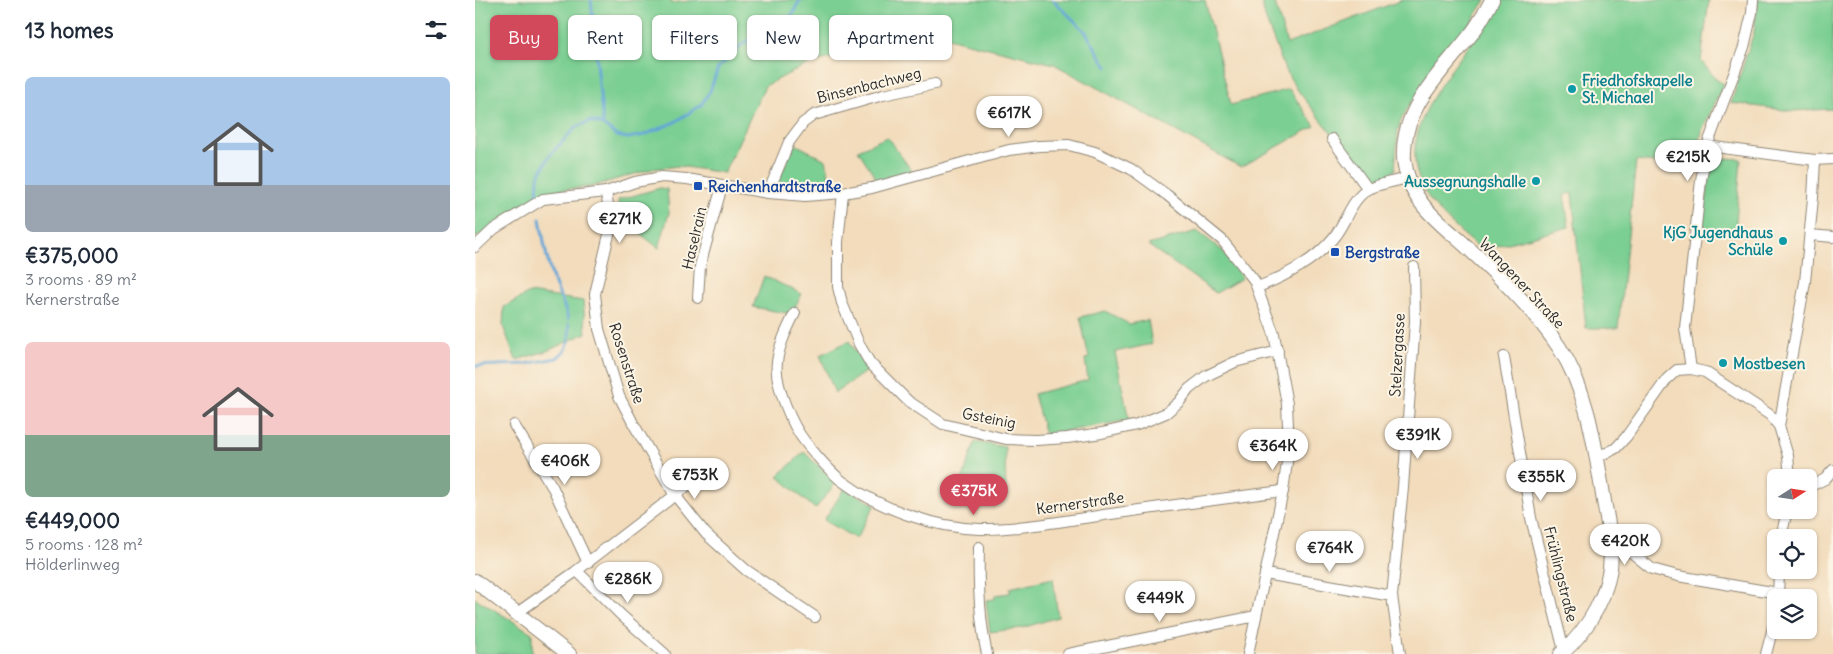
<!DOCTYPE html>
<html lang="en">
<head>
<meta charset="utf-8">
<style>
	body { margin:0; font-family:Delius,sans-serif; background:#f2f2f3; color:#1f2937; height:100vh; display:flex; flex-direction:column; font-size:19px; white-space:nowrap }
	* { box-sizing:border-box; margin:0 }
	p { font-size:16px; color:#747a83 }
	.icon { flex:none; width:28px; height:28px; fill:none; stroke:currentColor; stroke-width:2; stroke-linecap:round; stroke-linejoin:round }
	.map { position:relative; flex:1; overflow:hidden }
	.side { display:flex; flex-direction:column; background:#fff; width:475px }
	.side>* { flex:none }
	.top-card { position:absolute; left:15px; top:15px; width:475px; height:45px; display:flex; gap:10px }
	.needle { width:32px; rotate:78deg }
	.buttons { position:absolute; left:1292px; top:469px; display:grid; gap:10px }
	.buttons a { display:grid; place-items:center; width:50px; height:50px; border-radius:8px; background:#fff; box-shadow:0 1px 4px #0004; font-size:25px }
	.price { position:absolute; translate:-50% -42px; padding:0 11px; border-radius:18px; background:#fff; color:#222; font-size:16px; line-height:32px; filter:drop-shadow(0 1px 2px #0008) }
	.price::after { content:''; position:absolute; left:50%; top:30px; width:15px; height:11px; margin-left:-8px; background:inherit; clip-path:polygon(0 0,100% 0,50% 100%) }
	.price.on { background:#d1495b; color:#fff }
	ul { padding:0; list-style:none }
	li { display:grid; align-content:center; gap:10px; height:265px; padding:0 25px }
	li span { display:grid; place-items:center; height:155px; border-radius:8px; color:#555 }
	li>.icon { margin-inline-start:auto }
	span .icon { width:90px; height:90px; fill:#fffc; stroke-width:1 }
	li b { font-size:21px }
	h2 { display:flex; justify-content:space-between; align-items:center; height:60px; padding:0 25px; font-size:21px }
	.pill { padding:0 18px; border-radius:8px; background:#fff; box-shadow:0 1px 4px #0004; font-size:18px; line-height:45px }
	.pill.on { background:#d1495b; color:#fff }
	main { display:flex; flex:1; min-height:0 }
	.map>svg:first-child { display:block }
	.green { fill:#7bcf93; stroke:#537d5f }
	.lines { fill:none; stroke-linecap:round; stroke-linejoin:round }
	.stream { stroke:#62a6d7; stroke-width:3 }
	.minor-casing { stroke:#8e8474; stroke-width:12 }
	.tertiary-casing { stroke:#8e8474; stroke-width:16 }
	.minor { stroke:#fff; stroke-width:10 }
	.tertiary { stroke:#fff; stroke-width:14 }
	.culture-dot { fill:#0f9aa8; stroke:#fcf5e5; stroke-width:2 }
	.transit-dot { fill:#1a4fb4; stroke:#fcf5e5; stroke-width:2 }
	.labels { text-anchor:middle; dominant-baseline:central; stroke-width:4; stroke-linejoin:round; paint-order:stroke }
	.culture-label { font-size:15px; font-weight:bold; fill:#0d838f; stroke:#fcf5e5; text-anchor:start }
	.street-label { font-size:15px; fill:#2b2b2b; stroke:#fcf5e5 }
	.transit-label { font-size:15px; font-weight:bold; fill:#164399; stroke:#fcf5e5; text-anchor:start }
</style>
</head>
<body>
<main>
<section class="side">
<h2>13 homes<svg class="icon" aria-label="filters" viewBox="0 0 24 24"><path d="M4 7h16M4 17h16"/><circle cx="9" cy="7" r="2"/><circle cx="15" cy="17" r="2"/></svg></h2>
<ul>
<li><span style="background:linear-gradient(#a9c7e8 70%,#9aa5b1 0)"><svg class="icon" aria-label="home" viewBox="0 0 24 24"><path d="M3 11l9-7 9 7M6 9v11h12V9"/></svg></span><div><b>€375,000</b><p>3 rooms · 89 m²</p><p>Kernerstraße</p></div></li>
<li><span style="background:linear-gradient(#f6c9c9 60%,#7fa58c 0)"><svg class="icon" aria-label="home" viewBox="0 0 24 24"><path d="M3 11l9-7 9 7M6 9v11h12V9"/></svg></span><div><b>€449,000</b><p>5 rooms · 128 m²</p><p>Hölderlinweg</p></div></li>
</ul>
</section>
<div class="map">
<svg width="1358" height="654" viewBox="0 0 1358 654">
	<rect width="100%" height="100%" fill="#fcf5e5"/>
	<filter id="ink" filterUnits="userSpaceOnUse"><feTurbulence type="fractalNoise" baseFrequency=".02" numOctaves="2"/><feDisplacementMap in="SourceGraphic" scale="10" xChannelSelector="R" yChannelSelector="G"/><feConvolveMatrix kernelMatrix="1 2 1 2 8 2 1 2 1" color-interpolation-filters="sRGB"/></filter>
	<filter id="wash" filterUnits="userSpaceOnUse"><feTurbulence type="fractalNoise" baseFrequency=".0096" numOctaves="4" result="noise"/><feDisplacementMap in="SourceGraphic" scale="20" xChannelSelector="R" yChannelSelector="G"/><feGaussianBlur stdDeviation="1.12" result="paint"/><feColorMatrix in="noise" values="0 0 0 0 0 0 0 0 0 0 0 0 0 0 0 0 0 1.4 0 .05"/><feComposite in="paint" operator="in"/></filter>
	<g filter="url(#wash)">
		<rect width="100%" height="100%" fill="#f2dcbc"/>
		<g class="green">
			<path d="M0,0H195L196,3L222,0H730L756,105L814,89L840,126L766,167L579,64L452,33L333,64L290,86L249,173L204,166L177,169L115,187L81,190L56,200L0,238Z"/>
			<path d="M786,0H799L812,44L927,0H1011L988,34L934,106L926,120L923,130L920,170C913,176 904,183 895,181L824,92L810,70L791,20Z"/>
			<path d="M1024,0H1234L1226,61L1242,80L1249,84L1227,130L1219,167L1161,161L1143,328H1111L1097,193L1089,195L1094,227L1007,250C987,233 962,214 949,190C912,122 997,55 1024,0Z"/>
			<path d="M1283,0H1358V109L1317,111L1256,103L1279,32Z"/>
			<path d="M412,137L437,171L403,181L383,150Z"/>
			<path d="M320,144L351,160L356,187L301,185Z"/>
			<path d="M1250,158L1266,159L1260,235L1227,232L1234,181L1238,165Z"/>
			<path d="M185,188L192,189L194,213L184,248L160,230L145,228L143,200Z"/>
			<path d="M722,231L748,251L767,278L741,293L673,245Z"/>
			<path d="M289,276L327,294L316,314L278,307Z"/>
			<path d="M54,293L108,301L111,333L72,351L41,360L28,326L29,307Z"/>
			<path d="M630,311L654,324L673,320L677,344L640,352L654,420L570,435L559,394L613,380L610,359L614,358L605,317Z"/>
			<path d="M374,341L393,370L360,393L345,355Z"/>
			<path d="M500,442L530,447L531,496H501L487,481Z"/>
			<path d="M329,452L361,483L340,509L303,476Z"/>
			<path d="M370,488L400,505L381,539L349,520Z"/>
			<path d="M578,578L583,617L547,628L515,632L511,600L520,599V595L535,593V588Z"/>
			<path d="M0,598L57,633V654H0Z"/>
		</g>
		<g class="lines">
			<g class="stream">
				<path d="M116,0L128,125"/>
				<path d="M578,0L610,31L632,67"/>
				<path d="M62,198L63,177L75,155L101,127L116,121L128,125L142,136L153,138L169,135L200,122L226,105L235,91L243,68L268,44L317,15L325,0"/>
				<path d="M65,219C69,240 71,261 79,282C84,295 90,305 93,319"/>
				<path d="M0,366L51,364L82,358L90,351L94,341V324"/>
			</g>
		</g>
	</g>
	<g filter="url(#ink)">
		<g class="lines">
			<defs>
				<g id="minor">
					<path d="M857,139L893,189"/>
					<path d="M1232,146L1340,160L1358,159"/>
					<path d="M131,192L136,226L120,294L124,329L144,396L158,423L199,494L231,534L271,570L340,617"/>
					<path d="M293,193L314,142L328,123L339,115L408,95L460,84"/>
					<path d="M368,193L363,242V287L367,303L384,344L395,363L433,401L468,424L531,439L561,440L592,438L627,433L662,425L691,413L704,402L714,389L731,376L760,362L803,351"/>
					<path d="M1335,235L1358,237"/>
					<path d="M0,247L19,229L68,199L131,192L160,182L187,177L212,179L293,193L330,196L368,193L397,188L534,150L564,146L594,145L620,152L656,169L692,195L747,240L779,280L799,334L812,404L814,448L808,491L773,654"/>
					<path d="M783,287C811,276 840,261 859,237C871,222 876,200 892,190C901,184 922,181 933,178"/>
					<path d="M223,298L225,266L247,186"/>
					<path d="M320,313C312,329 304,345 302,362C299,384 317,426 331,443C342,456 353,470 367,481C403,508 460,528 505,529C549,529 593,520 636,514C693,506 751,498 808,491"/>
					<path d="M1029,357L1056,518L1089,651"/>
					<path d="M1216,369L1210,328L1226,180L1232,146L1269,47L1277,13L1278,0"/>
					<path d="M39,425L78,488L113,563"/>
					<path d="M1304,426L1330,282L1338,198L1340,160"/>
					<path d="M1121,455L1132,453L1141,448L1151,437L1192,379L1202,370L1216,369L1230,372L1295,415L1304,426L1313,456L1315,478"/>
					<path d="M1334,487L1350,479L1358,470"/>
					<path d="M1135,535L1177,569L1203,576L1303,593"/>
					<path d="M1306,538L1312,510"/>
					<path d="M504,547C503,583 504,619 512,654"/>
					<path d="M102,571L146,615L190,654"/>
					<path d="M790,574L917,596"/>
					<path d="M1303,598L1304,570"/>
					<path d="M42,613L100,572L238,466"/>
					<path d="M593,654L781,616"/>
					<path d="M925,654L917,596L928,487L940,322L939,267"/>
					<path d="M1291,654L1301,616"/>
				</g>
				<g id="tertiary">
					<path d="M1017,0C1011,11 1005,23 997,33C969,70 926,107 929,158C932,195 956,216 982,238C996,250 1009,263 1022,275C1044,296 1067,322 1084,347C1114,393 1120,448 1129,501C1132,518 1136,536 1136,554C1136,592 1114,629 1086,654"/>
					<path d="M0,581L94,654"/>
				</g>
			</defs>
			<use href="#minor" class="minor-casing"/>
			<use href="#tertiary" class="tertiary-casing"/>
			<use href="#minor" class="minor"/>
			<use href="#tertiary" class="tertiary"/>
		</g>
	</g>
	<g class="culture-dot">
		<circle cx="1097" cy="89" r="5"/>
		<circle cx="1061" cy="181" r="5"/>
		<circle cx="1308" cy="241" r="5"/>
		<circle cx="1248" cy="363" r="5"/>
	</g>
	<g class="transit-dot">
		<rect x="218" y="181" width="10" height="10" rx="2.5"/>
		<rect x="855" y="247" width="10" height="10" rx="2.5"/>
	</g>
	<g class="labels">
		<g class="culture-label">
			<text x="1107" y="80">Friedhofskapelle<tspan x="1107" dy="17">St. Michael</tspan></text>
			<text x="1051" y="181" text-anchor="end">Aussegnungshalle</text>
			<text x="1298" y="232" text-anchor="end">KjG Jugendhaus<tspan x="1298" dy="17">Schüle</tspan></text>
			<text x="1258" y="363">Mostbesen</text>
		</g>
		<g class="street-label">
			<text transform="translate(394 85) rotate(-14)">Binsenbachweg</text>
			<text transform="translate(219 238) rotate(-77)">Haselrain</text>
			<text transform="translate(1047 283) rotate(47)">Wangener Straße</text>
			<text transform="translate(922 355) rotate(-87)">Stelzergasse</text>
			<text transform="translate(152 363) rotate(72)">Rosenstraße</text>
			<text transform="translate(514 418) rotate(11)">Gsteinig</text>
			<text transform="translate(605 503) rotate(-8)">Kernerstraße</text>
			<text transform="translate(1086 574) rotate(76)">Frühlingstraße</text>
		</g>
		<g class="transit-label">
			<text x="233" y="186">Reichenhardtstraße</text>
			<text x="870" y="252">Bergstraße</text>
		</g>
	</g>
</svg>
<div class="buttons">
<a><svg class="needle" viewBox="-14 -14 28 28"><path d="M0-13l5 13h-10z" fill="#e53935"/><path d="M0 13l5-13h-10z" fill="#747a83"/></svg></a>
<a><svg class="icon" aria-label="locate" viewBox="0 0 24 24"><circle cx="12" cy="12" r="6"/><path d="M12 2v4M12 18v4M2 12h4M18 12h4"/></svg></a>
<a><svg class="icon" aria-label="layers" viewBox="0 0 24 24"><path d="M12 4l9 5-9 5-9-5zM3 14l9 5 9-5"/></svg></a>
</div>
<b class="price" style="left:534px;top:138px">€617K</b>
<b class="price" style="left:1213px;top:182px">€215K</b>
<b class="price" style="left:145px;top:244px">€271K</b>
<b class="price" style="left:943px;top:460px">€391K</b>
<b class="price" style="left:798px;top:471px">€364K</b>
<b class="price" style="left:90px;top:486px">€406K</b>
<b class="price" style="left:220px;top:500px">€753K</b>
<b class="price" style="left:1066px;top:502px">€355K</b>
<b class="price on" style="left:499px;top:516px">€375K</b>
<b class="price" style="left:1150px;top:566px">€420K</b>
<b class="price" style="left:855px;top:573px">€764K</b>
<b class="price" style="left:153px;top:604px">€286K</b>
<b class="price" style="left:685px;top:623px">€449K</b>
<div class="top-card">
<a class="pill on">Buy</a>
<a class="pill">Rent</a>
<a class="pill">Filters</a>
<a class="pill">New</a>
<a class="pill">Apartment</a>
</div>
</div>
</main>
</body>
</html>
